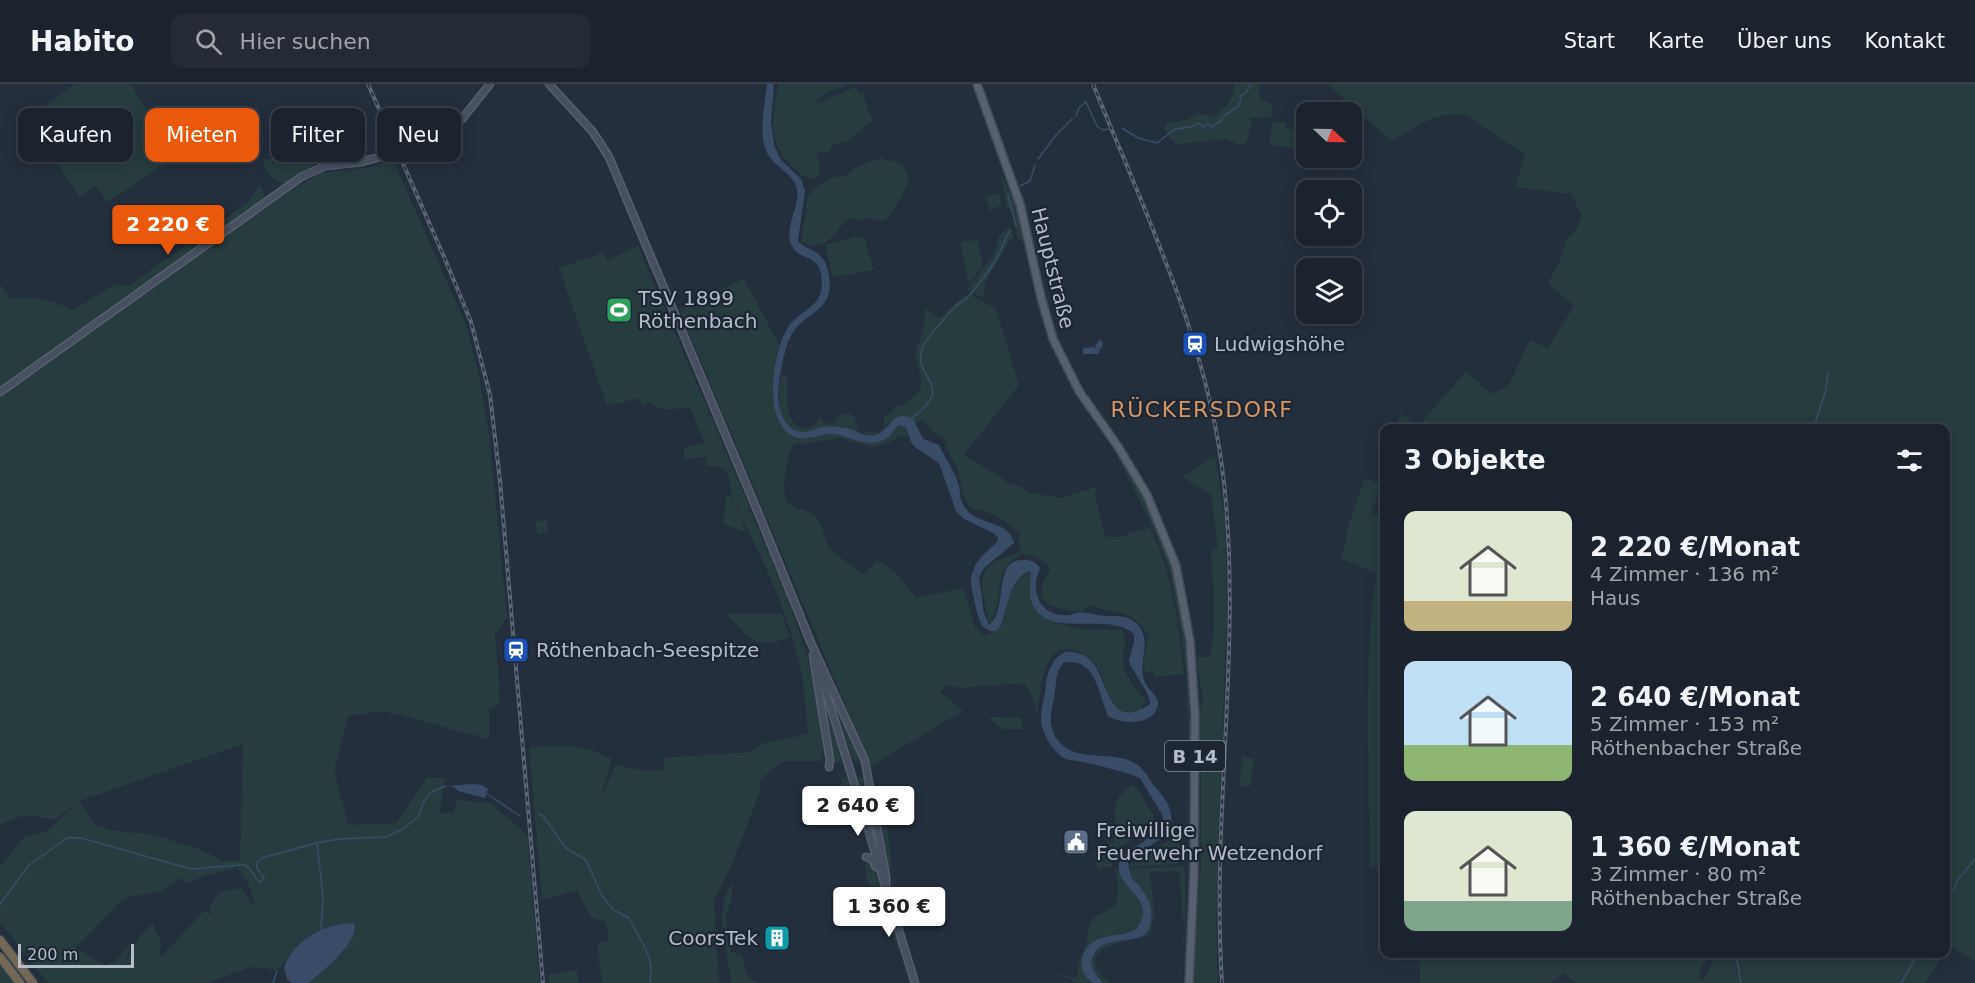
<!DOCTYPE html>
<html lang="de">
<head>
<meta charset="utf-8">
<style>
	body { margin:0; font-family:"DejaVu Sans",sans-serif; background:#242b36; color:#f1f3f6; height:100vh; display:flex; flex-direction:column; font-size:22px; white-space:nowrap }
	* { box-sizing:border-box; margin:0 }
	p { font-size:20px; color:#a0a4aa }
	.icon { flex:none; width:33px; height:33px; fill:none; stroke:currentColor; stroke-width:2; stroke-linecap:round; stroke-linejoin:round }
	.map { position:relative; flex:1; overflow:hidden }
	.side { position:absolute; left:1380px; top:340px; width:570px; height:534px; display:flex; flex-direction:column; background:#1b232e; border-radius:12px; box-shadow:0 3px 15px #0003,0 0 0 2px #39404a }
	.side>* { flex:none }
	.banner { position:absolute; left:18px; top:24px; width:570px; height:54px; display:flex; gap:12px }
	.needle { width:39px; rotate:112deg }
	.buttons { position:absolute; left:1296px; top:18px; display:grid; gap:12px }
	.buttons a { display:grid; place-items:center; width:66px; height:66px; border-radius:12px; background:#1b232e; box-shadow:0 3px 15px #0003,0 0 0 2px #39404a; font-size:30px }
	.scale { position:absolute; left:18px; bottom:15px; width:116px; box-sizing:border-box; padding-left:6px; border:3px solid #b4bcc9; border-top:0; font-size:16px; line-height:21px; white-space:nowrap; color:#b4bcc9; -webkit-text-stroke:4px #1d2633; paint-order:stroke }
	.price { position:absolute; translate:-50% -51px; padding:0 14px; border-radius:6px; background:#fff; color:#222; font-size:20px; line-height:39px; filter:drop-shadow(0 2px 3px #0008) }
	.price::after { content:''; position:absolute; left:50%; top:36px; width:18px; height:14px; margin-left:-9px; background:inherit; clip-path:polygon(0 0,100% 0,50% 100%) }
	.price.on { background:#ea580c; color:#fff }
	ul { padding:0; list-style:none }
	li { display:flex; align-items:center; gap:18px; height:150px; padding:0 24px }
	li span { display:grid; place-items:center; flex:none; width:168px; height:120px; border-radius:12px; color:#555 }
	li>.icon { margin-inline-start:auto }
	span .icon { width:72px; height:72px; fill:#fffc; stroke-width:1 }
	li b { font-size:26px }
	h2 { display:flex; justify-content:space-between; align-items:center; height:72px; padding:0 24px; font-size:26px }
	.chip { padding:0 21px; border-radius:12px; background:#1b232e; box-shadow:0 3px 15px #0003,0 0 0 2px #39404a; font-size:21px; line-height:54px }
	.chip.on { background:#ea580c; color:#fff }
	header { display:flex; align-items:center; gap:36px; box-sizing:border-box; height:84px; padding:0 30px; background:#1b232e; border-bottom:2px solid #39404a }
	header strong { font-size:28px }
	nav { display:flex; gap:33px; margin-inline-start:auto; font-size:21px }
	.search { width:420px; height:54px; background:#242b36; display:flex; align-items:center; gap:15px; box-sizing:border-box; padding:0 21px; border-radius:12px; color:#a0a4aa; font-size:22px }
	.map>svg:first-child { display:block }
	.green { fill:#263c3f; fill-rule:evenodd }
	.water { fill:#394c67 }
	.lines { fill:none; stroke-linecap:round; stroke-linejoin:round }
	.stream { stroke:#394c67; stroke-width:1.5 }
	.secondary-casing { stroke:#565f6c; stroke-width:9 }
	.primary-casing { stroke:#414a57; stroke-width:10 }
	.highway-casing { stroke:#434c59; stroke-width:10 }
	.secondary { stroke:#465061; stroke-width:6 }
	.primary { stroke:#56606e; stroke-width:7 }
	.highway { stroke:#746855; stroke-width:8 }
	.rail-casing { stroke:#5a6575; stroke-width:4 }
	.rail { stroke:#1d2633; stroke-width:1.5; stroke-dasharray:4.5; stroke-linecap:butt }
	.secondary-bridge-casing { stroke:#565f6c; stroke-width:9; stroke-linecap:butt }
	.secondary-bridge { stroke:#465061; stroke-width:6 }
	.labels { text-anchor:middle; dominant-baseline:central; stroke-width:4.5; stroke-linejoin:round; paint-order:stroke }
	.shield { fill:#1d2633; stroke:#878f9c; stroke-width:1.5 }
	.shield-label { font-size:18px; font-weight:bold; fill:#b4bcc9 }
	.street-label { font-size:20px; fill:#b4bcc9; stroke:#1d2633 }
	.poi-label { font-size:20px; fill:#b4bcc9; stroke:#1d2633; text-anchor:start }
	.quarter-label { font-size:22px; letter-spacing:1.5px; fill:#d59563; stroke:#1d2633 }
</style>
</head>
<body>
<header>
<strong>Habito</strong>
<div class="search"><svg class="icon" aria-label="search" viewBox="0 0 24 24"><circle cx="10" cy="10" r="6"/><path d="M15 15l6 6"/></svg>Hier suchen</div>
<nav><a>Start</a><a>Karte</a><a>Über uns</a><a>Kontakt</a></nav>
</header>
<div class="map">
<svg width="1975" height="899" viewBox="0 0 1975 899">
	<rect width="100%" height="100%" fill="#242f3e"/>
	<g class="green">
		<path d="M75,0H131L164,54L165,80L108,118L96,102L80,113L26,36Z"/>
		<path d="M779,0H851L829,8L816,17L818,19L856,3L859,10H863L870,32H872L874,35L849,56L833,61L828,69L820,68L816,71L820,82L819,91L813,94C804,94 800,90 793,84C767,60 772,31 779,0Z"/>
		<path d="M1234,0H1261L1258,6L1261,16L1273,21L1271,33L1249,34L1252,36L1246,59L1240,61L1225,54L1221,56L1176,60L1166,49L1164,44L1168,38C1181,37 1188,38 1197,29L1213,33C1224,24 1235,16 1234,0Z"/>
		<path d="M1327,0H1975V877L1951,863L1946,870V345H1396L1393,342L1402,330L1418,342L1466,288L1492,310L1509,301L1530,256L1548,264L1574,222L1548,199L1559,179L1567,155L1577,145L1582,132L1571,110L1515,103L1525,71L1469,33C1442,21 1415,45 1392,57Z"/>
		<path d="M1273,37L1286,39V44L1301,47L1298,65L1269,60Z"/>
		<path d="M236,49L246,58L230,79L219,69Z"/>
		<path d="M262,74L313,78L314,82L283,99C269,96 267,88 262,74Z"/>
		<path d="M880,74L902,80L909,95C907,103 890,135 883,137C879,137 872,134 869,133L862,136L849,134C833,148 827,171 801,158L808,112C819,99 830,92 847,91L855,84Z"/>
		<path d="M393,76L467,243L479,292L489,350L507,533L495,550L500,617L497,621L489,625V655L384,627L348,632L334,686L348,741L396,739L427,693L445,694L439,730L453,728L457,716L490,719L527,751L540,899H309L344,868L354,839C335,840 314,845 300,860C292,868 286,878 278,886L251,883L207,899H48L0,838V782L24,753L47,747L78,718L55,736C31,730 21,729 0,741V200L10,215C35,212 51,216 74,226L115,200L128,202L246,120L260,101L268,120L320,89L371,83ZM243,660L240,777H222L204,767L152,750L108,746L102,742L98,744L79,717ZM237,784L248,799L255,819L252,820L241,804L220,808L209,823L213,833L208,828H203L162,872L159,869C164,860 157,849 153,840C134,852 134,874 117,884H109L75,864L124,814L161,807L179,794L187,799L211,790Z"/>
		<path d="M1001,90L1016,120L1025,153L1023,157L1018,154L1012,129L1007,122Z"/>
		<path d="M999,109L1001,121L990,127L985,114Z"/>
		<path d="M1010,140L1014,154L1010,156L985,198L984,214L967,206L994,170L999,151L1008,145Z"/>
		<path d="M1306,145V152H1340L1337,159L1322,152L1316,165L1301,158Z"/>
		<path d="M853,153L866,155C866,167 872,174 873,186L833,193L825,161Z"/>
		<path d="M977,156L983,180L969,200L960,158Z"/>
		<path d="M638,162L750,424L742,437L731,409L728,388L718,382H707L705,373L684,375V364L704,358L690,323C678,324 658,330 651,318L642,320L640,314L607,322L559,184L603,169L607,177Z"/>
		<path d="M744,195L781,264C771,294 773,310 780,340L809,355C814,352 820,349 827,349C843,348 861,364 878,358C887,355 892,346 899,341L906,343L909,353L901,352L886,360L872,363L841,354L794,361C787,369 780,412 788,419C796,427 811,425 817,434C824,442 823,456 830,464C837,473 854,483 864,490L877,476L894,487L916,514L963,504L975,543L985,552L996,547C1003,530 1011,493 1030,487V508L1055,538L1084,546H1122C1128,555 1123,564 1123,574C1123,592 1135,603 1146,616L1141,625C1134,627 1126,630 1119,626C1107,620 1107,605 1103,594C1098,584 1091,576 1082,570C1076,566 1071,564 1064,565C1042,568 1040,612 1037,629L1035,619L1025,599L959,604L948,601L940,608L963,627L871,682L679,225Z"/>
		<path d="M969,209L996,225L1019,301L964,371L1001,393L1006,399L1021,403L1031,409L1061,414L1096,403L1095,410L1105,452L1120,453L1149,443C1172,483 1179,544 1184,590L1154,593L1155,589L1153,587L1146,589L1143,581L1148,552C1136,526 1113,529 1088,521L1083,528C1068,526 1049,525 1041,513L1043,499L1050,485C1043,474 1034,471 1021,470C987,492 1008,513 990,539L988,537C986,517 972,489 996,477C1005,472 1013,473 1021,464L1018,458L1020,448C1006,439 988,424 971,425C960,412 962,399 957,384C952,373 945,365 944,353L934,348L922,335L915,340H887C874,360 864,348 846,344C842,343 837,344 833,343C822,342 814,348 805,348C776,350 777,310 781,292H787C787,309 783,351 812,343L821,333L823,340L836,338V333C845,330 851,327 856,336L854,339L858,341L857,347L879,348L884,343V332L891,329L895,323L903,321L910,316L920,306L922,298L915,271L925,238V224L939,235L962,213L965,211L971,213Z"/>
		<path d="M1117,371C1125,377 1131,392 1137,401C1186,484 1188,580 1191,674H1189L1186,590L1187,589H1186L1181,548L1170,488L1154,446Z"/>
		<path d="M1215,372L1225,435L1227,531L1218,765L1216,834L1218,899H1192L1201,780V676L1198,636L1203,617L1196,573H1210C1218,538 1213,503 1211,468L1218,463L1211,410L1182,393Z"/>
		<path d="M1365,394L1381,401L1371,429L1384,435V782L1370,783C1369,685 1363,586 1376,489L1342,475L1348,442Z"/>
		<path d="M726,412H731L746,448L723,440Z"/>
		<path d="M750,425L786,509L802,555L816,607L824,668L821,672L822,677H782L760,696V708L731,782L714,816L719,899H602L597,860L609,856L606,838L591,833L577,806L575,808L542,815L529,664C566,660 578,659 612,675L602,708L604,709L615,681L639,686L663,687L664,674L751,668L761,660L808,650C806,628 805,604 800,582C788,531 767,483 743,437Z"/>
		<path d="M546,436L549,448L537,450L536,438Z"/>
		<path d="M726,530H782L789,553C753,566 751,555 726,530Z"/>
		<path d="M825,619H827L842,678H834Z"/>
		<path d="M839,626L860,672L856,678L852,674L837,627Z"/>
		<path d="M988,633L1021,634L1023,645H1002Z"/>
		<path d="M1242,672L1254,675L1250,702H1240Z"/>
		<path d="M844,693L847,694L849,700L862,743L857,742L843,705L841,694Z"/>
		<path d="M858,693L866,694L875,745L872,746Z"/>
		<path d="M872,699C887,719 888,759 892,785L886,786Z"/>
		<path d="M1134,700L1153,730L1154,737L1119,764L1112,783L1098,784L1093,769L1114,758C1119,729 1105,718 1134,700Z"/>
		<path d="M1173,754L1179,756C1183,763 1183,774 1178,780L1131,783L1130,780Z"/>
		<path d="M869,778L880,798L912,899H909L902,873L866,793L865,779Z"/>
		<path d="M1184,782C1188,821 1184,860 1179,899L1184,845L1179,787L1150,788C1152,810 1158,832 1148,852C1121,858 1069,866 1110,899H1103C1097,892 1089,883 1092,873C1101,851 1128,861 1144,850C1148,848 1148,846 1150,842L1136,797L1131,793L1128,785Z"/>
		<path d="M1115,785L1119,786C1124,807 1154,816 1140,839C1131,854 1102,848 1089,862V896L1093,899H1076L1070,895L1051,889L1077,894C1078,875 1082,873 1087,857C1089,849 1087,841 1093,835C1097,830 1104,829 1110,825C1123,817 1117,798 1115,785Z"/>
		<path d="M732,798V815L725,833L731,868L735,869L736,871H742C745,885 746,898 762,899H731L722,834L724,815Z"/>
		<path d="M128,862L130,864C126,874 121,887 108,881L111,877L114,879Z"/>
		<path d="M1419,870H1711C1708,879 1701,877 1699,894L1704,896L1715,870H1945L1925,899H1577L1563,889L1551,899H1420Z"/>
		<path d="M0,879L15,899H0Z"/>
		<path d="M577,886L579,899H549L548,891Z"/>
	</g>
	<g class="water">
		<path d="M767,0H774L771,37L774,61L781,76L801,95L805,107L798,157C805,165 817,166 823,175C827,180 828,186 829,192C835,230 802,227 790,254C784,265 778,299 778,312C779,327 785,349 805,348C811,348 816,344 822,343C829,342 838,343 845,344C856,345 863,354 875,351C891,347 891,324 913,335L923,355L939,361C946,377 958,390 960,408C960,414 962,421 966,425C979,442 1009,436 1014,459L984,484L979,493L984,529L989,541C1009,527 992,474 1024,476C1032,476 1036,478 1040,484C1039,488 1037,492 1036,497C1034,518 1047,533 1069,531C1072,531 1075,529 1078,529C1087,527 1096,532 1105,532C1118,532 1130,531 1139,542C1152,559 1138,578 1144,596C1149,610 1166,613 1153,631C1142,641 1120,639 1108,632C1099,610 1095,571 1063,579C1054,590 1057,601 1054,614C1051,628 1048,641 1056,654C1074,680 1108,666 1133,678C1145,684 1148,695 1157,705C1165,714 1173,725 1171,738C1166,761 1137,763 1128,778L1131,793C1143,806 1154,817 1151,837C1150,842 1149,847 1145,850C1129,861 1105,851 1094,870C1087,881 1096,891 1103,899H1093C1085,893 1080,886 1082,875C1091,842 1126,858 1138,842C1162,810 1095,799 1128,766C1140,763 1163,744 1163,732L1140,694C1122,687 1102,682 1083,678C1078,676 1071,677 1066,675C1053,669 1043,651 1041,637C1040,626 1045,613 1046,601C1047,589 1053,572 1066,568C1072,567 1077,569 1083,571C1112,585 1102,652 1150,620C1151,610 1133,589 1129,577L1134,558V550C1109,526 1047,557 1032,519C1028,509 1032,497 1030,487C1008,494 1008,526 999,544L996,547C979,550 977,527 974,515C972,505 969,498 973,487C977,474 988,467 997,458L998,453L991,448L964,435L956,427L939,379L915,363L911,358L906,343L899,341C894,345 892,350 887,354C872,365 854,355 839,351C822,346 810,359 795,353C761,339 773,270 787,245C795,231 813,225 819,213C823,206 822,194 820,186C816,172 800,175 793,164C782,146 800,124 797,106C795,91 777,84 769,72C757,55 765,19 767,0Z"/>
		<path d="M1100,255L1103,260L1098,270H1083V264L1094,263L1097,267L1095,262Z"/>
		<path d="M472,700L482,701L488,705L485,714L458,707L454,703L446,702Z"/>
		<path d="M354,839C359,860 323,886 309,899H292L287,895L284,884C295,854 324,840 354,839Z"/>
	</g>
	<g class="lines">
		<g class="stream">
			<path d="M1076,32L1079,24L1086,18L1097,42L1103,46L1109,45"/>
			<path d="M1122,44L1138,54L1157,59L1175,45L1191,43L1199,39L1203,43L1208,39L1211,43L1221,37L1223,33L1237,23L1241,16L1240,12L1245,10L1251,0"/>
			<path d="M1038,75L1056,51L1072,35"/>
			<path d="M1020,102L1030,97L1035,81"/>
			<path d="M1008,111L1016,142"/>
			<path d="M910,335C961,300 907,294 924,260C926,256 953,224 957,221C964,217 969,213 974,206C982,196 991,184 998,172C1003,164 1004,155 1010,147"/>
			<path d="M1813,345L1826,306L1828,288"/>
			<path d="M486,709L520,732"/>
			<path d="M539,730L543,732L566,764L586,776L602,812L614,826L629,834L642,858"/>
			<path d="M317,760L323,813L321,847"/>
			<path d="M243,780C252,783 253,794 260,798L264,794L257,784V778L262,774L316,759L339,755L385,753L403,745L419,732L423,719L431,708L446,702"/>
			<path d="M1946,812L1954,806L1957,797L1975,775"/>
			<path d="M0,820L29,781L67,754H80L92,757L191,785L241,781"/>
			<path d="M642,858C650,873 653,882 650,899"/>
			<path d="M1736,870L1741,899"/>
			<path d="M273,899L277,887"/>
			<path d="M1901,899L1918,870"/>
		</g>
		<defs>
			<g id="secondary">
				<path d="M549,0L593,48L609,73L760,433L811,559L865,677L886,793V802"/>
				<path d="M434,52L462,35L490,0"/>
				<path d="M0,308L301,93L325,82L361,78"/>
				<path d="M813,571L830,676L829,683"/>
				<path d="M820,588L915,899"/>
				<path d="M866,773L872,775L876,783"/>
			</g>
			<path id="primary" d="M977,0L1020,120L1041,213L1053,255L1079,307L1119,364L1147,411L1176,482L1190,557L1195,631L1194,789L1189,899"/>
			<g id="highway">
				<path d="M0,856L33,899"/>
				<path d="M0,873L20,899"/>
			</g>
		</defs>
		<use href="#secondary" class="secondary-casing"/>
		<use href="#primary" class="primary-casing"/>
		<use href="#highway" class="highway-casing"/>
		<use href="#secondary" class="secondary"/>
		<use href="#primary" class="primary"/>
		<use href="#highway" class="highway"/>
		<defs>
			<g id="rail">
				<path d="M368,0L445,175L471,238L490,311L500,397L543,899"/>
				<path d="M1093,0C1145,129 1209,259 1224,399C1242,565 1211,733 1222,899"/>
			</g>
		</defs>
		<use href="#rail" class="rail-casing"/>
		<use href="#rail" class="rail"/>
		<defs>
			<path id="secondary-bridge" d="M361,78C386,72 410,63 434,52"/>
		</defs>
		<use href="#secondary-bridge" class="secondary-bridge-casing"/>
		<use href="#secondary-bridge" class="secondary-bridge"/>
	</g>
	<defs>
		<symbol id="stadium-square" viewBox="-11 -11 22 22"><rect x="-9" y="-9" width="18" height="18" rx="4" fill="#2e9e5b" stroke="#1d2633"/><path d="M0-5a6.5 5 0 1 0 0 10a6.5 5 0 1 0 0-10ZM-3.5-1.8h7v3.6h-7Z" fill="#fff"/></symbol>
		<symbol id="station-square" viewBox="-11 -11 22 22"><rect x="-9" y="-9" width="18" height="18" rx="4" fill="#1a4fb4" stroke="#1d2633"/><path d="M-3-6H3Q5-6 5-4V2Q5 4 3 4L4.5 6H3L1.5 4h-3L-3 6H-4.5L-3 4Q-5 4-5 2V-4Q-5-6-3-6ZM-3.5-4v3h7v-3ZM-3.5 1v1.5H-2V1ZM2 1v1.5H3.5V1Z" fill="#fff"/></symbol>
		<symbol id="civic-square" viewBox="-11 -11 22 22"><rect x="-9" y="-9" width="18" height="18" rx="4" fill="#5c6f8a" stroke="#1d2633"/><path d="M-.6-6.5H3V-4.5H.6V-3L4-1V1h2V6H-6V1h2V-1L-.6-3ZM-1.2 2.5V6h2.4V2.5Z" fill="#fff"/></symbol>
		<symbol id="building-square" viewBox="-11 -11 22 22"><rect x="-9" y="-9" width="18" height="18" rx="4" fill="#0f9aa8" stroke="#1d2633"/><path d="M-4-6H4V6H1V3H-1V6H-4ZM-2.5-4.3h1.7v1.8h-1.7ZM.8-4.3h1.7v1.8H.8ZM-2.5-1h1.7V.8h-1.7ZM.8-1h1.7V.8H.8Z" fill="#fff"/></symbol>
	</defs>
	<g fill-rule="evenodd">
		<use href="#stadium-square" x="604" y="211" width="30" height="30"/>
		<use href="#station-square" x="1180" y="245" width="30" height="30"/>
		<use href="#station-square" x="501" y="551" width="30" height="30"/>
		<use href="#civic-square" x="1061" y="743" width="30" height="30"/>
		<use href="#building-square" x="762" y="839" width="30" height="30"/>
	</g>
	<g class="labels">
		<rect class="shield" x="1165" y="657" width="60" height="30" rx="4.5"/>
		<g class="shield-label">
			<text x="1195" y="672">B 14</text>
		</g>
		<g class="street-label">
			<text transform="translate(1053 184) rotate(76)">Hauptstraße</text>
		</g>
		<g class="poi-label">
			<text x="638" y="214">TSV 1899<tspan x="638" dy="23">Röthenbach</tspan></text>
			<text x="1214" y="260">Ludwigshöhe</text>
			<text x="536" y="566">Röthenbach-Seespitze</text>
			<text x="1096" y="746">Freiwillige<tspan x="1096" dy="23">Feuerwehr Wetzendorf</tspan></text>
			<text x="758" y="854" text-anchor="end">CoorsTek</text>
		</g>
		<g class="quarter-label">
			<text x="1202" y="325">RÜCKERSDORF</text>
		</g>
	</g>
</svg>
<div class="buttons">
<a><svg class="needle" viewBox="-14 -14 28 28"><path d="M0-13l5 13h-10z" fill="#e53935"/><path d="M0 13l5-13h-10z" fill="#a0a4aa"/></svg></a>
<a><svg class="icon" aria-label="locate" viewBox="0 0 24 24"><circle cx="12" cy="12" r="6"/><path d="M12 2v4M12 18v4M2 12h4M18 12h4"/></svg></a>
<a><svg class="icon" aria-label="layers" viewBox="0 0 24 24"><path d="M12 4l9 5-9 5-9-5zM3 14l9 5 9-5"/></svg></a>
</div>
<div class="scale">200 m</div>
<b class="price on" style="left:168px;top:172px">2 220 €</b>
<b class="price" style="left:858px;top:753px">2 640 €</b>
<b class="price" style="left:889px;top:854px">1 360 €</b>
<div class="banner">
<a class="chip">Kaufen</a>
<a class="chip on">Mieten</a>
<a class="chip">Filter</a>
<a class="chip">Neu</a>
</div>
<section class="side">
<h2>3 Objekte<svg class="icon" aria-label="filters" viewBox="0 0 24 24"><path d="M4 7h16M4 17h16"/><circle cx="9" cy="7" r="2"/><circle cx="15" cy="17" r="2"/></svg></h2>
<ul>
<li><span style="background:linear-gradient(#dfe7d0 75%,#c2b280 0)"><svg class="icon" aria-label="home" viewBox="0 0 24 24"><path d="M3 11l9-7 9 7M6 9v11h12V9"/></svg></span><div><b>2 220 €/Monat</b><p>4 Zimmer · 136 m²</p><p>Haus</p></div></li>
<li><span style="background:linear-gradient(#bfe0f5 70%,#8fb573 0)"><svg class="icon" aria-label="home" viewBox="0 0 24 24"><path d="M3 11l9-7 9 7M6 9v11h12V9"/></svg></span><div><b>2 640 €/Monat</b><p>5 Zimmer · 153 m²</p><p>Röthenbacher Straße</p></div></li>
<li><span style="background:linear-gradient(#dfe7d0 75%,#7fa58c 0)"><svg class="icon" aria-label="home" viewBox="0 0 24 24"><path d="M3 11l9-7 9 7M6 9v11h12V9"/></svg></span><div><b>1 360 €/Monat</b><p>3 Zimmer · 80 m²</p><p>Röthenbacher Straße</p></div></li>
</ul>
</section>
</div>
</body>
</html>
